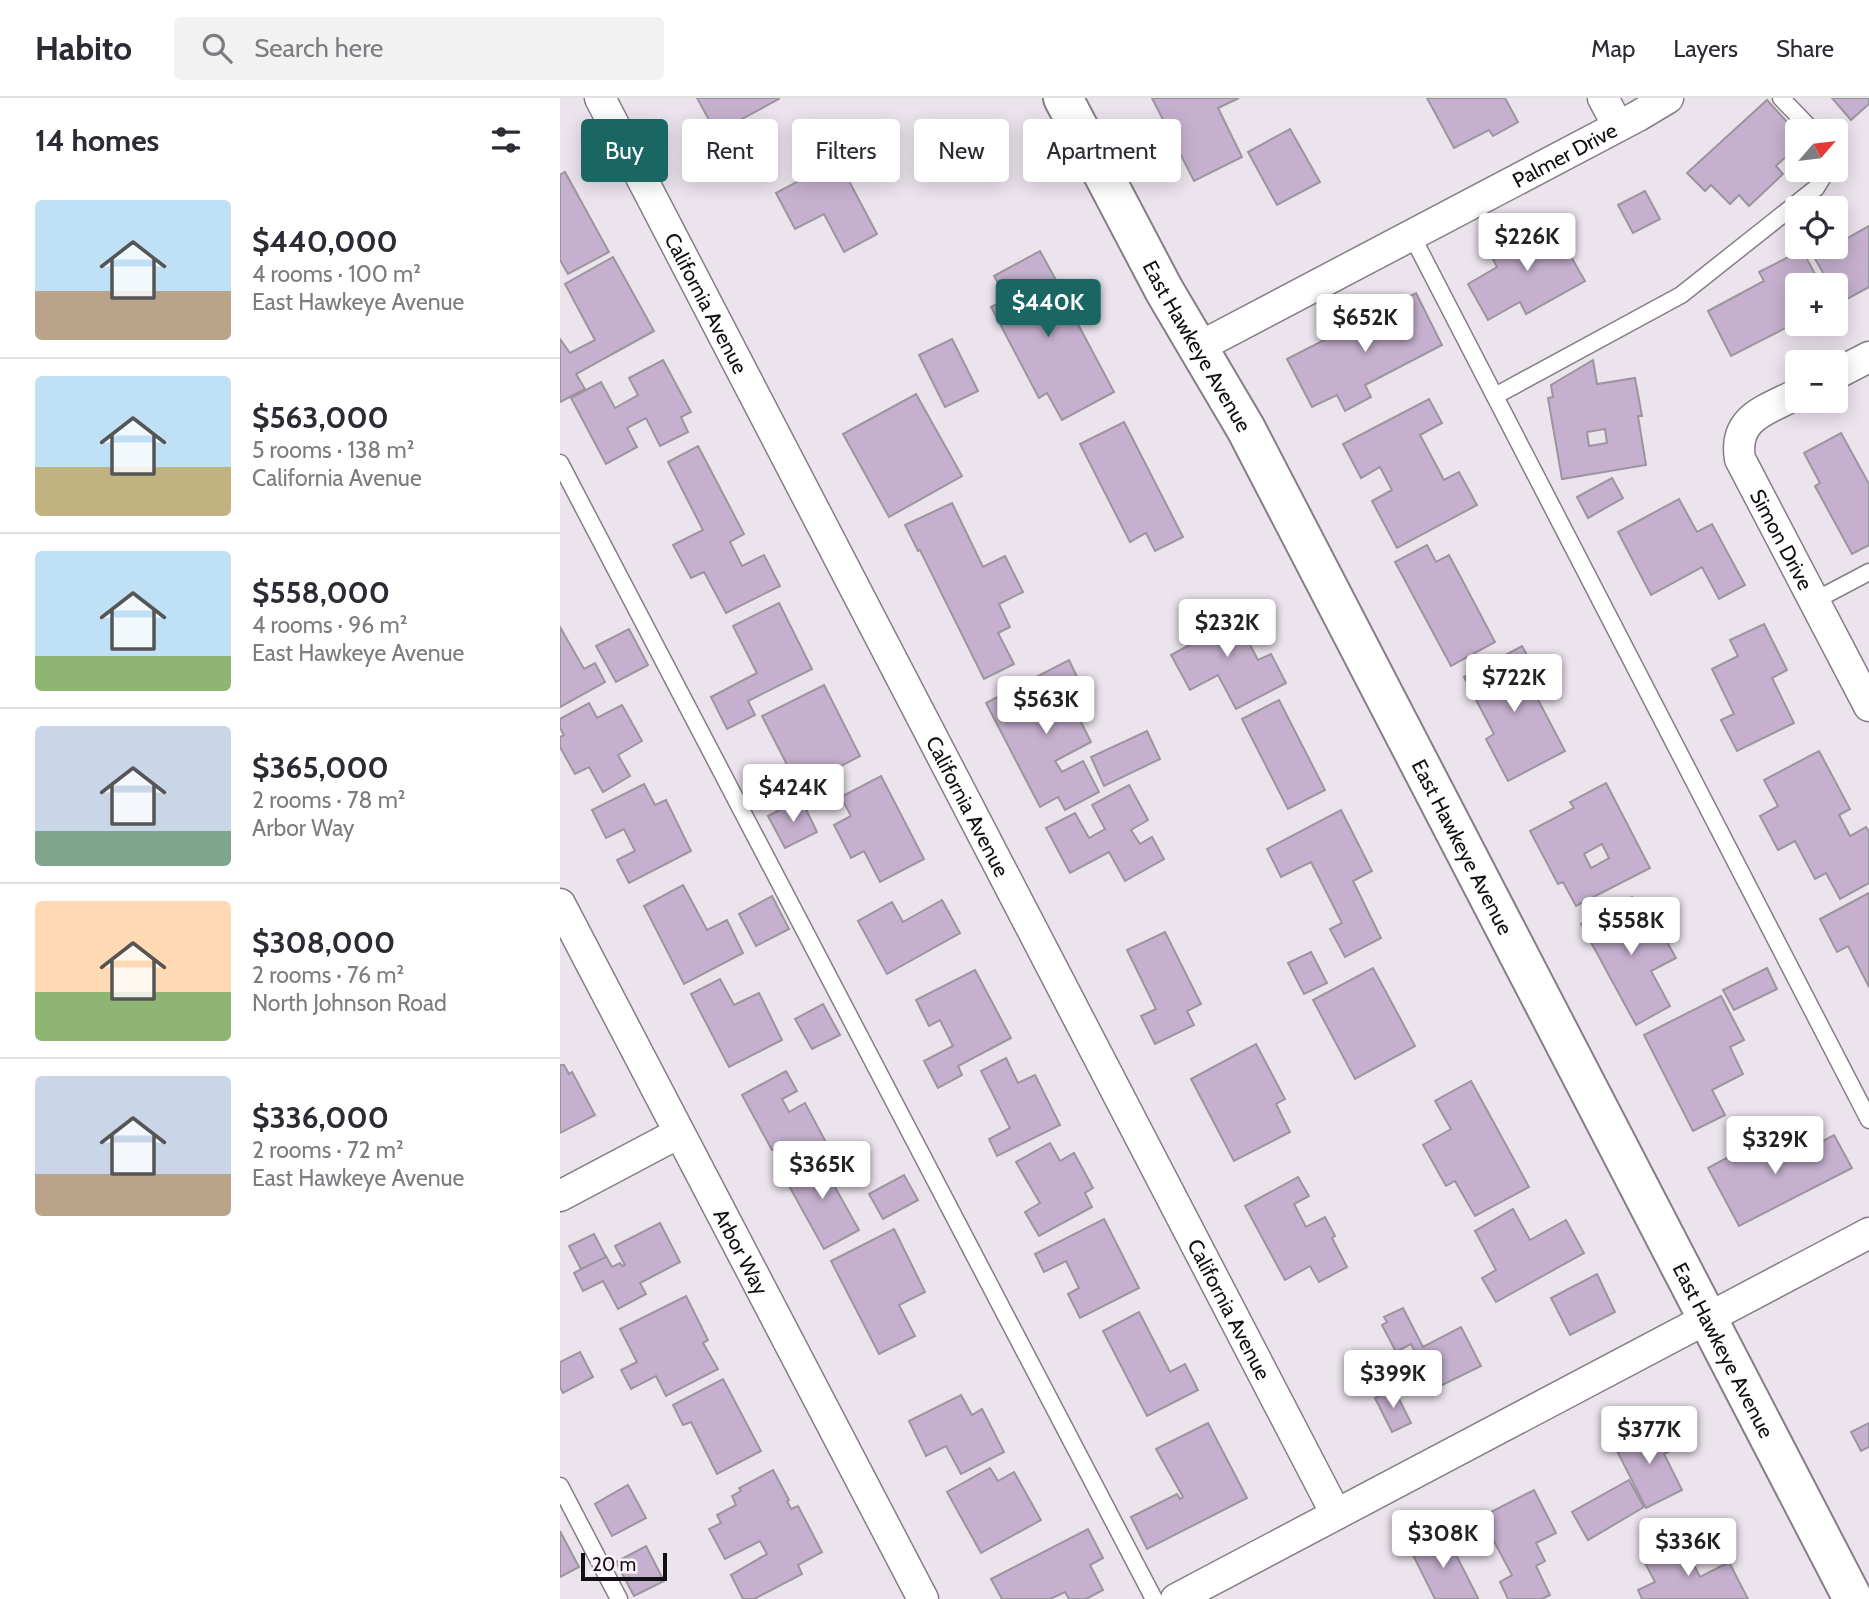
<!DOCTYPE html>
<html lang="en">
<head>
<meta charset="utf-8">
<style>
	body { margin:0; font-family:Cabin,sans-serif; background:#f2f2f3; color:#2b2b33; height:100vh; display:flex; flex-direction:column; font-size:26px; white-space:nowrap }
	* { box-sizing:border-box; margin:0 }
	p { font-size:23px; color:#7c7c81 }
	.icon { flex:none; width:38px; height:38px; fill:none; stroke:currentColor; stroke-width:2; stroke-linecap:round; stroke-linejoin:round }
	.map { position:relative; flex:1; overflow:hidden }
	.details { display:flex; flex-direction:column; background:#fff; width:560px }
	.details>* { flex:none }
	.top-card { position:absolute; left:21px; top:21px; width:665px; height:63px; display:flex; gap:14px }
	.needle { width:46px; rotate:62deg }
	.controls { position:absolute; left:1225px; top:21px; display:grid; gap:14px }
	.controls a { display:grid; place-items:center; width:63px; height:63px; border-radius:7px; background:#fff; box-shadow:0 4px 18px #0003; font-size:35px }
	.scale { position:absolute; left:21px; bottom:18px; width:86px; box-sizing:border-box; padding-left:7px; border:4px solid #120f12; border-top:0; font-size:19px; line-height:24px; white-space:nowrap; color:#120f12; -webkit-text-stroke:5px #faf1fa; paint-order:stroke }
	.price { position:absolute; translate:-50% -60px; padding:0 16px; border-radius:7px; background:#fff; color:#222; font-size:23px; line-height:46px; filter:drop-shadow(0 2px 4px #0008) }
	.price::after { content:''; position:absolute; left:50%; top:42px; width:21px; height:16px; margin-left:-10px; background:inherit; clip-path:polygon(0 0,100% 0,50% 100%) }
	.price.current { background:#196662; color:#fff }
	ul { padding:0; list-style:none }
	li { display:flex; align-items:center; gap:21px; height:175px; padding:0 35px }
	li+li { border-top:2px solid #e1e1e2 }
	li span { display:grid; place-items:center; flex:none; width:196px; height:140px; border-radius:7px; color:#555 }
	li>.icon { margin-inline-start:auto }
	span .icon { width:84px; height:84px; fill:#fffc; stroke-width:1 }
	li b { font-size:30px }
	h2 { display:flex; justify-content:space-between; align-items:center; height:84px; padding:0 35px; font-size:30px }
	.pill { padding:0 24px; border-radius:7px; background:#fff; box-shadow:0 4px 18px #0003; font-size:24px; line-height:63px }
	.pill.current { background:#196662; color:#fff }
	header { display:flex; align-items:center; gap:42px; box-sizing:border-box; height:98px; padding:0 35px; background:#fff; border-bottom:2px solid #e1e1e2 }
	header strong { font-size:33px }
	nav { display:flex; gap:38px; margin-inline-start:auto; font-size:24px }
	.search { width:490px; height:63px; background:#f2f2f3; display:flex; align-items:center; gap:18px; box-sizing:border-box; padding:0 24px; border-radius:7px; color:#7c7c81; font-size:26px }
	main { display:flex; flex:1; min-height:0 }
	.map>svg:first-child { display:block }
	.building { fill:#c5b1cf; stroke:#9c959e; stroke-width:2; fill-rule:evenodd }
	.lines { fill:none; stroke-linecap:round; stroke-linejoin:round }
	.service-casing { stroke:#867e86; stroke-width:19 }
	.minor-casing { stroke:#867e86; stroke-width:33 }
	.tertiary-casing { stroke:#867e86; stroke-width:42 }
	.service { stroke:#fff; stroke-width:16 }
	.minor { stroke:#fff; stroke-width:30 }
	.tertiary { stroke:#fff; stroke-width:38 }
	.labels { text-anchor:middle; dominant-baseline:central; stroke-width:6; stroke-linejoin:round; paint-order:stroke }
	.street-label { font-size:21px; fill:#120f12; stroke:#faf1fa }
</style>
</head>
<body>
<header>
<strong>Habito</strong>
<div class="search"><svg class="icon" aria-label="search" viewBox="0 0 24 24"><circle cx="10" cy="10" r="6"/><path d="M15 15l6 6"/></svg>Search here</div>
<nav><a>Map</a><a>Layers</a><a>Share</a></nav>
</header>
<main>
<section class="details">
<h2>14 homes<svg class="icon" aria-label="filters" viewBox="0 0 24 24"><path d="M4 7h16M4 17h16"/><circle cx="9" cy="7" r="2"/><circle cx="15" cy="17" r="2"/></svg></h2>
<ul>
<li><span style="background:linear-gradient(#bfe0f5 65%,#b9a48a 0)"><svg class="icon" aria-label="home" viewBox="0 0 24 24"><path d="M3 11l9-7 9 7M6 9v11h12V9"/></svg></span><div><b>$440,000</b><p>4 rooms · 100 m²</p><p>East Hawkeye Avenue</p></div></li>
<li><span style="background:linear-gradient(#bfe0f5 65%,#c2b280 0)"><svg class="icon" aria-label="home" viewBox="0 0 24 24"><path d="M3 11l9-7 9 7M6 9v11h12V9"/></svg></span><div><b>$563,000</b><p>5 rooms · 138 m²</p><p>California Avenue</p></div></li>
<li><span style="background:linear-gradient(#bfe0f5 75%,#8fb573 0)"><svg class="icon" aria-label="home" viewBox="0 0 24 24"><path d="M3 11l9-7 9 7M6 9v11h12V9"/></svg></span><div><b>$558,000</b><p>4 rooms · 96 m²</p><p>East Hawkeye Avenue</p></div></li>
<li><span style="background:linear-gradient(#c9d6e8 75%,#7fa58c 0)"><svg class="icon" aria-label="home" viewBox="0 0 24 24"><path d="M3 11l9-7 9 7M6 9v11h12V9"/></svg></span><div><b>$365,000</b><p>2 rooms · 78 m²</p><p>Arbor Way</p></div></li>
<li><span style="background:linear-gradient(#ffd9b3 65%,#8fb573 0)"><svg class="icon" aria-label="home" viewBox="0 0 24 24"><path d="M3 11l9-7 9 7M6 9v11h12V9"/></svg></span><div><b>$308,000</b><p>2 rooms · 76 m²</p><p>North Johnson Road</p></div></li>
<li><span style="background:linear-gradient(#c9d6e8 70%,#b9a48a 0)"><svg class="icon" aria-label="home" viewBox="0 0 24 24"><path d="M3 11l9-7 9 7M6 9v11h12V9"/></svg></span><div><b>$336,000</b><p>2 rooms · 72 m²</p><p>East Hawkeye Avenue</p></div></li>
</ul>
</section>
<div class="map">
<svg width="1309" height="1501" viewBox="0 0 1309 1501">
	<rect width="100%" height="100%" fill="#ece4ed"/>
	<g class="building">
		<path d="M137,0H219V1L156,35Z"/>
		<path d="M592,0H679L658,10L682,59L634,83Z"/>
		<path d="M867,0H945L958,24L933,38L929,32L894,50Z"/>
		<path d="M1272,0H1309V6L1291,22Z"/>
		<path d="M1207,2L1237,35V48L1216,68L1223,76L1189,108L1179,97L1170,106L1151,87L1145,93L1127,75Z"/>
		<path d="M730,31L760,84L717,107L688,54Z"/>
		<path d="M278,62L317,136L284,154L264,116L235,131L216,95Z"/>
		<path d="M5,74L49,154L8,176L0,162V77Z"/>
		<path d="M1085,93L1100,121L1073,135L1058,107Z"/>
		<path d="M990,122L1025,183L966,216L960,204L928,222L908,186L937,169L930,155Z"/>
		<path d="M1309,128V189L1280,205L1276,198V187H1270L1254,159Z"/>
		<path d="M1242,152L1261,187H1237V224L1171,258L1148,213L1204,183L1199,174Z"/>
		<path d="M480,153L502,193L492,198L503,218L511,213L554,294L502,322L487,295L479,300L431,209L447,201L434,178Z"/>
		<path d="M53,159L94,233L16,276L25,291L0,304V241L10,255L35,242L5,186Z"/>
		<path d="M856,195L882,247L805,287L811,299L785,313L777,297L752,309L727,261Z"/>
		<path d="M392,241L418,293L385,309L359,257Z"/>
		<path d="M103,262L131,314L121,319L128,334L100,348L86,320L67,330L77,349L46,366L11,300L41,284L55,310L78,297L69,280Z"/>
		<path d="M1033,262L1037,286L1075,280L1082,318H1078L1086,367L1002,381L988,300L993,299L991,287ZM1045,331L1047,345L1029,348L1027,334Z"/>
		<path d="M356,296L402,378L329,419L283,336Z"/>
		<path d="M869,301L882,325L860,337L884,382L899,374L917,407L837,450L812,403L832,392L820,369L801,380L783,346Z"/>
		<path d="M564,324L623,439L595,453L586,435L570,444L520,346Z"/>
		<path d="M1281,335L1309,386V447L1292,456L1255,388L1260,385L1244,355Z"/>
		<path d="M138,348L184,436L170,444L182,468L204,457L220,488L166,515L144,474L131,480L113,447L143,432L108,364Z"/>
		<path d="M1052,380L1063,400L1028,420L1017,399Z"/>
		<path d="M1119,401L1137,434L1152,426L1185,487L1159,501L1142,469L1091,497L1058,434Z"/>
		<path d="M392,405L423,469L445,458L463,494L439,506L450,529L438,535L454,566L424,581L360,452L358,453L345,427Z"/>
		<path d="M867,447L876,464L889,457L935,544L891,568L835,464Z"/>
		<path d="M219,505L252,571L188,603L195,617L167,631L151,599L197,575L173,528Z"/>
		<path d="M668,505L698,562L711,556L726,585L676,611L658,577L630,592L611,557L639,542L630,525Z"/>
		<path d="M1204,526L1227,572L1212,580L1234,625L1177,653L1161,622L1174,616L1152,571L1178,558L1170,542Z"/>
		<path d="M0,529L24,571L35,565L45,584L0,609Z"/>
		<path d="M69,531L88,567L56,584L36,548Z"/>
		<path d="M962,548L975,572L965,577L1005,653L948,683L926,641L934,636L904,579Z"/>
		<path d="M509,562L520,585L505,592L531,644L495,663L502,674L523,663L539,694L505,712L498,699L480,709L426,605Z"/>
		<path d="M264,587L300,658L239,690L202,618Z"/>
		<path d="M719,602L765,692L728,711L682,621Z"/>
		<path d="M29,605L37,620L62,607L82,643L58,657L70,678L43,694L29,669L15,676L0,649V639L4,637L0,630V621Z"/>
		<path d="M587,633L600,661L544,688L531,659Z"/>
		<path d="M1259,653L1290,711L1279,717L1290,738L1306,729L1309,734V785L1280,801L1266,775L1255,781L1235,743L1218,752L1200,718L1218,708L1204,682Z"/>
		<path d="M321,678L364,761L320,784L304,753L291,760L274,727L291,718L281,699Z"/>
		<path d="M1046,685L1090,770L1016,808L1003,784L998,786L970,733L1014,710L1010,704ZM1042,746L1049,760L1031,770L1024,756Z"/>
		<path d="M84,686L95,707L106,702L131,753L69,785L57,762L75,753L64,731L46,740L32,712Z"/>
		<path d="M569,687L588,722L571,732L580,746L592,739L604,761L565,783L549,754L510,775L486,730L515,715L529,740L545,731L532,707Z"/>
		<path d="M241,701L257,734L225,750L208,718Z"/>
		<path d="M781,712L812,773L793,783L821,840L785,859L770,831L782,825L751,764L721,779L707,751Z"/>
		<path d="M123,787L147,832L167,822L183,855L124,886L84,808Z"/>
		<path d="M1309,795V889L1288,848L1277,854L1260,821Z"/>
		<path d="M212,798L229,831L196,848L179,816Z"/>
		<path d="M1072,799L1093,837L1101,833L1116,860L1091,873L1110,908L1076,927L1021,826Z"/>
		<path d="M382,802L400,835L327,876L298,823L332,804L343,824Z"/>
		<path d="M605,834L641,906L627,913L634,927L595,946L581,918L596,911L567,852Z"/>
		<path d="M751,854L767,885L744,896L728,865Z"/>
		<path d="M813,870L855,948L795,981L753,902Z"/>
		<path d="M1207,870L1217,891L1174,912L1163,892Z"/>
		<path d="M415,872L451,940L398,968L402,977L378,990L364,963L393,948L380,922L369,928L356,902Z"/>
		<path d="M160,881L174,907L199,895L222,942L169,969L131,896Z"/>
		<path d="M1161,898L1184,942L1170,949L1183,976L1152,992L1165,1017L1133,1033L1084,937Z"/>
		<path d="M263,906L280,937L252,951L235,921Z"/>
		<path d="M696,946L725,1001L716,1006L730,1034L674,1063L631,981Z"/>
		<path d="M446,960L458,985L475,977L500,1027L437,1058L429,1041L450,1030L421,973Z"/>
		<path d="M0,967H4L9,976L12,974L35,1017L0,1035Z"/>
		<path d="M226,973L237,993L222,1001L229,1014L245,1005L268,1048L239,1064L227,1044L212,1052L182,997Z"/>
		<path d="M911,983L969,1089L915,1118L895,1083L886,1088L863,1047L891,1031L875,1003Z"/>
		<path d="M1274,1037L1292,1070L1179,1128L1148,1070L1200,1042L1209,1060L1242,1043L1246,1052Z"/>
		<path d="M490,1045L500,1063L514,1055L533,1090L525,1095L532,1109L479,1138L465,1114L480,1105L456,1064Z"/>
		<path d="M268,1055L281,1077L271,1082L299,1132L264,1151L224,1079Z"/>
		<path d="M344,1077L358,1102L323,1121L309,1096Z"/>
		<path d="M738,1079L749,1098L734,1106L746,1129L765,1119L775,1138L772,1140L787,1169L759,1184L750,1168L725,1182L685,1108Z"/>
		<path d="M953,1111L970,1142L1006,1122L1024,1155L936,1204L922,1180L936,1172L915,1133Z"/>
		<path d="M544,1121L579,1190L520,1220L508,1196L519,1190L506,1163L484,1174L475,1156Z"/>
		<path d="M100,1125L120,1164L80,1185L86,1196L58,1211L43,1183L23,1193L14,1175L46,1158L52,1169L60,1165L62,1168L65,1167L55,1148Z"/>
		<path d="M334,1131L365,1194L339,1207L355,1238L319,1256L271,1163Z"/>
		<path d="M34,1136L46,1159L21,1171L9,1148Z"/>
		<path d="M1037,1176L1055,1214L1010,1237L991,1200Z"/>
		<path d="M126,1198L148,1242L143,1245L158,1271L106,1298L96,1278L71,1291L61,1272L77,1264L60,1231Z"/>
		<path d="M843,1210L863,1249L901,1229L921,1268L874,1291L851,1246L836,1254L822,1227L827,1224L824,1219Z"/>
		<path d="M579,1214L610,1274L625,1266L638,1292L587,1318L543,1233Z"/>
		<path d="M20,1254L33,1279L3,1295L0,1289V1264Z"/>
		<path d="M163,1281L201,1353L157,1376L131,1324L123,1327L113,1307Z"/>
		<path d="M834,1291L851,1325L832,1334L815,1300Z"/>
		<path d="M401,1297L412,1317L422,1311L444,1354L401,1376L386,1348L366,1358L349,1323Z"/>
		<path d="M648,1325L687,1400L587,1451L571,1419L617,1396L620,1401L623,1399L596,1351Z"/>
		<path d="M1309,1325V1349L1301,1353L1291,1334Z"/>
		<path d="M1097,1326L1110,1353L1104,1356L1122,1392L1086,1410L1054,1347Z"/>
		<path d="M430,1370L438,1383L454,1374L481,1422L421,1455L387,1394Z"/>
		<path d="M213,1372L229,1402L227,1403L231,1411L238,1408L262,1454L238,1467L242,1476L194,1501H183L171,1477L207,1456L200,1443L165,1461L149,1431L161,1425L157,1417L176,1407L172,1398L181,1393L179,1390Z"/>
		<path d="M1069,1382L1084,1409L1028,1442L1012,1414Z"/>
		<path d="M68,1387L86,1420L52,1438L35,1406Z"/>
		<path d="M974,1392L996,1435L976,1445L985,1463L976,1468L990,1497L982,1501H948L940,1484L952,1477L921,1419Z"/>
		<path d="M528,1431L543,1460L530,1467L543,1492L526,1501H509L505,1494L490,1501H442L431,1481Z"/>
		<path d="M0,1433L19,1469L0,1479Z"/>
		<path d="M885,1435L918,1500L916,1501H875L851,1453Z"/>
		<path d="M1121,1441L1140,1479L1169,1464L1188,1501H1082L1078,1492L1095,1484L1083,1461Z"/>
		<path d="M86,1448L104,1483L74,1498L56,1464Z"/>
	</g>
	<g class="lines">
		<defs>
			<g id="service">
				<path d="M1221,0L1253,33"/>
				<path d="M851,136L1309,1022"/>
				<path d="M935,298L1121,197L1256,90L1267,72"/>
				<path d="M0,365L594,1501"/>
				<path d="M1254,503L1309,474"/>
				<path d="M0,1388L59,1501"/>
			</g>
			<g id="minor">
				<path id="s1" d="M40,0L776,1416"/>
				<path d="M1043,0L1058,28"/>
				<path id="s2" d="M639,249L1078,18L1108,0"/>
				<path d="M1276,276L1309,259"/>
				<path id="s3" d="M1237,296C1207,312 1173,319 1180,361L1309,608"/>
				<path id="s4" d="M0,806L363,1501"/>
				<path d="M0,1098L119,1035"/>
				<path d="M616,1501L1309,1135"/>
			</g>
			<g id="tertiary">
				<path id="s5" d="M503,0L604,192L686,331L1293,1501"/>
			</g>
		</defs>
		<use href="#service" class="service-casing"/>
		<use href="#minor" class="minor-casing"/>
		<use href="#tertiary" class="tertiary-casing"/>
		<use href="#service" class="service"/>
		<use href="#minor" class="minor"/>
		<use href="#tertiary" class="tertiary"/>
	</g>
	<g class="labels">
		<g class="street-label">
			<text stroke="none"><textPath href="#s2" startOffset="413">Palmer Drive</textPath></text>
			<text stroke="none"><textPath href="#s1" startOffset="231">California Avenue</textPath></text>
			<text stroke="none"><textPath href="#s5" startOffset="282">East Hawkeye Avenue</textPath></text>
			<text stroke="none"><textPath href="#s3" startOffset="186">Simon Drive</textPath></text>
			<text stroke="none"><textPath href="#s1" startOffset="798">California Avenue</textPath></text>
			<text stroke="none"><textPath href="#s5" startOffset="849">East Hawkeye Avenue</textPath></text>
			<text stroke="none"><textPath href="#s4" startOffset="392">Arbor Way</textPath></text>
			<text stroke="none"><textPath href="#s1" startOffset="1365">California Avenue</textPath></text>
			<text stroke="none"><textPath href="#s5" startOffset="1416">East Hawkeye Avenue</textPath></text>
		</g>
	</g>
</svg>
<div class="controls">
<a><svg class="needle" viewBox="-14 -14 28 28"><path d="M0-13l5 13h-10z" fill="#e53935"/><path d="M0 13l5-13h-10z" fill="#7c7c81"/></svg></a>
<a><svg class="icon" aria-label="locate" viewBox="0 0 24 24"><circle cx="12" cy="12" r="6"/><path d="M12 2v4M12 18v4M2 12h4M18 12h4"/></svg></a>
<a>+</a>
<a>−</a>
</div>
<div class="scale">20 m</div>
<b class="price" style="left:967px;top:175px">$226K</b>
<b class="price current" style="left:488px;top:241px">$440K</b>
<b class="price" style="left:805px;top:256px">$652K</b>
<b class="price" style="left:667px;top:561px">$232K</b>
<b class="price" style="left:954px;top:616px">$722K</b>
<b class="price" style="left:486px;top:638px">$563K</b>
<b class="price" style="left:233px;top:726px">$424K</b>
<b class="price" style="left:1071px;top:859px">$558K</b>
<b class="price" style="left:1215px;top:1078px">$329K</b>
<b class="price" style="left:262px;top:1103px">$365K</b>
<b class="price" style="left:833px;top:1312px">$399K</b>
<b class="price" style="left:1089px;top:1368px">$377K</b>
<b class="price" style="left:883px;top:1472px">$308K</b>
<b class="price" style="left:1128px;top:1480px">$336K</b>
<div class="top-card">
<a class="pill current">Buy</a>
<a class="pill">Rent</a>
<a class="pill">Filters</a>
<a class="pill">New</a>
<a class="pill">Apartment</a>
</div>
</div>
</main>
</body>
</html>
